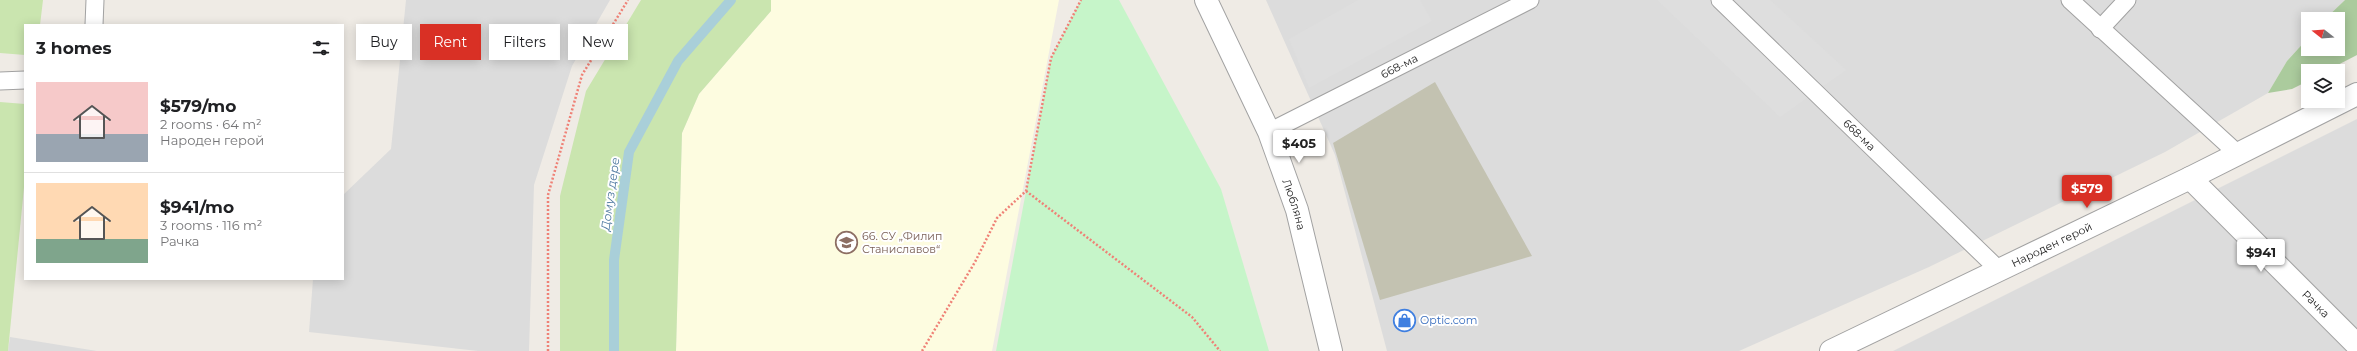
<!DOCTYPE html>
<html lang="en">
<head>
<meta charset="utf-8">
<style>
	body { margin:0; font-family:Montserrat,sans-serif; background:#f2f2f2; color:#202124; height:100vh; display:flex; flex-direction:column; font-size:15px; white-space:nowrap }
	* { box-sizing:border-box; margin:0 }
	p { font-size:13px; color:#757577 }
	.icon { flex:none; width:22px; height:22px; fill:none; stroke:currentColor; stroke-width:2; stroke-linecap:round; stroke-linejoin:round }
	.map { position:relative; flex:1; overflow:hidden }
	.drawer { position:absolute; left:24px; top:24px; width:320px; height:256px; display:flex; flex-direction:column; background:#fff; border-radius:0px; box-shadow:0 2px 10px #0003 }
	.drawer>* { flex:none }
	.hud { position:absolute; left:356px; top:24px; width:380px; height:36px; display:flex; gap:8px }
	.needle { width:26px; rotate:287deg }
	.buttons { position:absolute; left:2301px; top:12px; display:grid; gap:8px }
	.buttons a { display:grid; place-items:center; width:44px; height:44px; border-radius:0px; background:#fff; box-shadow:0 2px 10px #0003; font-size:20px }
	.price { position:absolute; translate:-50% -34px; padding:0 9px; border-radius:4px; background:#fff; color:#222; font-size:13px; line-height:26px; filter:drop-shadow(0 1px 2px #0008) }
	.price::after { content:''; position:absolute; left:50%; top:24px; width:12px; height:9px; margin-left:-6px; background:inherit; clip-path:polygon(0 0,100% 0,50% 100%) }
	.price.on { background:#d93025; color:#fff }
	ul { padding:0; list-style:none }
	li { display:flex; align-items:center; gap:12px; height:100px; padding:0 12px }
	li+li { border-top:1px solid #e0e0e0 }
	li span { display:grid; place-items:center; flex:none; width:112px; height:80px; border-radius:0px; color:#555 }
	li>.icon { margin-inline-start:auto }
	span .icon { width:48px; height:48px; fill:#fffc; stroke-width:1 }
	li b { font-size:17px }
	h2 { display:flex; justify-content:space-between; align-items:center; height:48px; padding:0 12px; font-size:17px }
	.tag { padding:0 14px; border-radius:0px; background:#fff; box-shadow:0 2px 10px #0003; font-size:14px; line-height:36px }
	.tag.on { background:#d93025; color:#fff }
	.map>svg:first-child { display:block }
	.residential { fill:#dcdcdc }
	.education { fill:#fdfce0 }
	.construction { fill:#c3c2b1 }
	.grass { fill:#cae5af }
	.forest { fill:#abcb9d }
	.park { fill:#c6f5c9 }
	.parking { fill:#dedede }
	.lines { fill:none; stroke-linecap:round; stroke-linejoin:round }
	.stream { stroke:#a9cfd9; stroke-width:10 }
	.service-casing { stroke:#a2a2a2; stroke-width:19 }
	.minor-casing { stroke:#a2a2a2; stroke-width:24 }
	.tertiary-casing { stroke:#a2a2a2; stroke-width:24 }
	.path { stroke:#ef8176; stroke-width:2.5; stroke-dasharray:2 2; stroke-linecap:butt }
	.service { stroke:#fff; stroke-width:17 }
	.minor { stroke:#fff; stroke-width:22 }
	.tertiary { stroke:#fff; stroke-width:22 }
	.labels { text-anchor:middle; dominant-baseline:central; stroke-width:4; stroke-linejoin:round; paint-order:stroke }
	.street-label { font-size:11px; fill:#1e1e1e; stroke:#fff }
	.education-label { font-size:11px; fill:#785e54; stroke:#fff; text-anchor:start }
	.shop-label { font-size:11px; fill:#366cbe; stroke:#fff; text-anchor:start }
	.water-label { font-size:12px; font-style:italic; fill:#4f79a0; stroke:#fff }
</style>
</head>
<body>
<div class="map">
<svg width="2357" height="351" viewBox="0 0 2357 351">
	<rect width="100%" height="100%" fill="#efebe5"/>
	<g class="residential">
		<path d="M406,0H610L572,66L534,185L529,351H478L309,332L313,279H343V195L391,149Z"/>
		<path d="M1266,0H2345L2325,19H2308V38L2287,61L2268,93L2165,152L1929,267L1739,351H1387L1335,155Z"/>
		<path d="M2357,119V351H1893Z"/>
		<path d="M10,337L97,351H8Z"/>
	</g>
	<path class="education" d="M771,0H1059L992,351H676L682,133L699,94L771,11Z"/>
	<path class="construction" d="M1435,82L1532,256L1380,300L1333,143Z"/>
	<g class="grass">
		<path d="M0,0H43L40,25H25V55L0,53Z"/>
		<path d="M641,0H771V11L699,94L682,133L676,351H560V196L586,91Z"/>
		<path d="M0,102L25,104V177L8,351H0Z"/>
	</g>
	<path class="forest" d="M2345,0H2357V55L2326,71H2308V81L2292,89L2268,93L2287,61L2308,38V49H2338V19H2325Z"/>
	<path class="park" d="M1081,0H1119L1221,189L1269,351H996L1051,58Z"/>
	<g class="parking">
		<path d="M1358,0H1420L1432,21L1309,88L1289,39Z"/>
		<path d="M1657,0H1770L1846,70L1780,117Z"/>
	</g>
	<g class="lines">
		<path class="stream" d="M614,351V260L629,152L678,61L731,0"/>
		<defs>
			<g id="service">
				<path id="s1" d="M1720,0L1999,270"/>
				<path d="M2070,0L2238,154"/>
				<path d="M94,25L95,0"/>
				<path d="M2100,29L2127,0"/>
				<path d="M0,81L25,80"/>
				<path id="s2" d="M1269,132L1530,0"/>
			</g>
			<g id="minor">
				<path id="s3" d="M2190,178L2357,345"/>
			</g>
			<g id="tertiary">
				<path id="s4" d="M1206,0L1269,132L1297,210L1331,351"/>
				<path id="s5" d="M1831,351L2190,178L2357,94"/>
			</g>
		</defs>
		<use href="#service" class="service-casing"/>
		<use href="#minor" class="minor-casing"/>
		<use href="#tertiary" class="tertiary-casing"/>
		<g class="path">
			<path d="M1026,191L1192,317L1220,351"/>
			<path d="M548,351V195L582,75L628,0"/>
			<path d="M922,351L975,262L997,218L1026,191L1051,58L1081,0"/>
		</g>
		<use href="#service" class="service"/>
		<use href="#minor" class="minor"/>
		<use href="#tertiary" class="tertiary"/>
	</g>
	<defs>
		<symbol id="school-ring" viewBox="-11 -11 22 22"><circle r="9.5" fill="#fff" stroke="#8d6e63" stroke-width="1.5"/><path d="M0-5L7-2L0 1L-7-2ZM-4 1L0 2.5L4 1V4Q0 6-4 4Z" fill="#8d6e63"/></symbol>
		<symbol id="shop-ring" viewBox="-11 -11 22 22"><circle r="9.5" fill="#fff" stroke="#3f7fe0" stroke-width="1.5"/><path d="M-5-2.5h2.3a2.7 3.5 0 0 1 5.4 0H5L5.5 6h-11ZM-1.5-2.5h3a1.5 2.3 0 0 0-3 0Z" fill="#3f7fe0"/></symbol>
	</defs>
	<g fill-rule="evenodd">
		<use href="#school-ring" x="834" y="230" width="25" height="25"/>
		<use href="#shop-ring" x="1392" y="308" width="25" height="25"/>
	</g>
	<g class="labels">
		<g class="street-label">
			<text stroke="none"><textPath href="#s2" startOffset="146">668-ма</textPath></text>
			<text stroke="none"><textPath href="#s1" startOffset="194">668-ма</textPath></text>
			<text stroke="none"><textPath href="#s4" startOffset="223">Любляна</textPath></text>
			<text stroke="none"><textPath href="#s5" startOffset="245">Народен герой</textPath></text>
			<text stroke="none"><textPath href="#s3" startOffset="178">Рачка</textPath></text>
		</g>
		<g class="education-label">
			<text x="862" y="236">66. СУ „Филип<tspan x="862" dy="13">Станиславов“</tspan></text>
		</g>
		<g class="shop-label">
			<text x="1420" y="320">Optic.com</text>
		</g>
		<g class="water-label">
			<text transform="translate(610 194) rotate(-82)">Домуз дере</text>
		</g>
	</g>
</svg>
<div class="buttons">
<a><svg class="needle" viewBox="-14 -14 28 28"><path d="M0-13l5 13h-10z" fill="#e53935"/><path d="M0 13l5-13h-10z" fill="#757577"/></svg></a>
<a><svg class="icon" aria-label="layers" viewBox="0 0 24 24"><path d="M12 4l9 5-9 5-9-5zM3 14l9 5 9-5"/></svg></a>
</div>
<b class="price" style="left:1299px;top:164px">$405</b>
<b class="price on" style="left:2087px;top:209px">$579</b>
<b class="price" style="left:2261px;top:273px">$941</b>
<div class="hud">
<a class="tag">Buy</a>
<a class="tag on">Rent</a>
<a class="tag">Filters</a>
<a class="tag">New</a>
</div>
<section class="drawer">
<h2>3 homes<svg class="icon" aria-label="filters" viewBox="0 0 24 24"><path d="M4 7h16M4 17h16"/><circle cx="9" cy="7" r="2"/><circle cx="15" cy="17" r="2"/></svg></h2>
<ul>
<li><span style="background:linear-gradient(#f6c9c9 65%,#9aa5b1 0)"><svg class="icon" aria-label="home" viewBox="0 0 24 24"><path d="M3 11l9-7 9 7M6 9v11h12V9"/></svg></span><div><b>$579/mo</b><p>2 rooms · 64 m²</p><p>Народен герой</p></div></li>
<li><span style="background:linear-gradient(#ffd9b3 70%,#7fa58c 0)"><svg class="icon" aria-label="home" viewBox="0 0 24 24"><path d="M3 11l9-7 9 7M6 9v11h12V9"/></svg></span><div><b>$941/mo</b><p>3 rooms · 116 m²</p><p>Рачка</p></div></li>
</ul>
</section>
</div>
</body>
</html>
